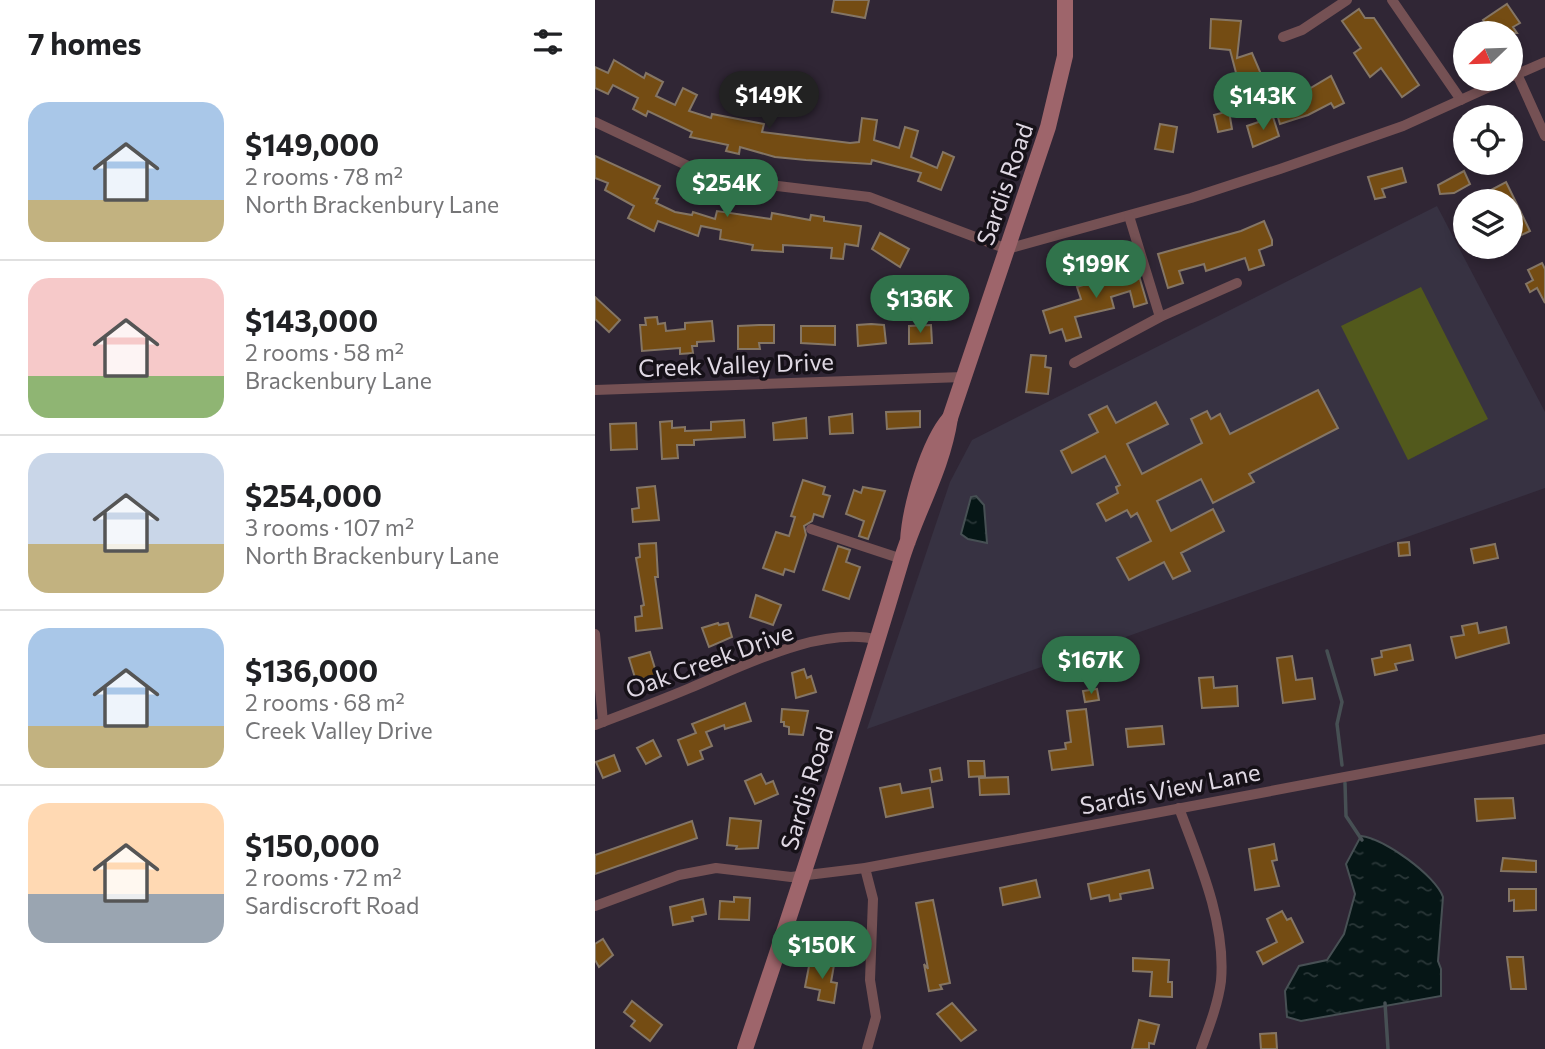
<!DOCTYPE html>
<html lang="en">
<head>
<meta charset="utf-8">
<style>
	body { margin:0; font-family:Commissioner,sans-serif; background:#f2f2f2; color:#202124; height:100vh; display:flex; flex-direction:column; font-size:26px; white-space:nowrap }
	* { box-sizing:border-box; margin:0 }
	p { font-size:23px; color:#757577 }
	.icon { flex:none; width:38px; height:38px; fill:none; stroke:currentColor; stroke-width:2; stroke-linecap:round; stroke-linejoin:round }
	.map { position:relative; flex:1; overflow:hidden }
	.details { display:flex; flex-direction:column; background:#fff; width:595px }
	.details>* { flex:none }
	.needle { width:46px; rotate:247deg }
	.buttons { position:absolute; left:858px; top:21px; display:grid; gap:14px }
	.buttons a { display:grid; place-items:center; width:70px; height:70px; border-radius:50%; background:#fff; box-shadow:0 4px 10px #0003; font-size:35px }
	.price { position:absolute; translate:-50% -60px; padding:0 16px; border-radius:24px; background:#30734b; color:#fff; font-size:23px; line-height:46px; filter:drop-shadow(0 2px 4px #0008) }
	.price::after { content:''; position:absolute; left:50%; top:42px; width:21px; height:16px; margin-left:-10px; background:inherit; clip-path:polygon(0 0,100% 0,50% 100%) }
	.price.on { background:#222; color:#fff }
	ul { padding:0; list-style:none }
	li { display:flex; align-items:center; gap:21px; height:175px; padding:0 28px }
	li+li { border-top:2px solid #e0e0e0 }
	li span { display:grid; place-items:center; flex:none; width:196px; height:140px; border-radius:21px; color:#555 }
	li>.icon { margin-inline-start:auto }
	span .icon { width:84px; height:84px; fill:#fffc; stroke-width:1 }
	li b { font-size:30px }
	h2 { display:flex; justify-content:space-between; align-items:center; height:84px; padding:0 28px; font-size:30px }
	main { display:flex; flex:1; min-height:0 }
	.map>svg:first-child { display:block }
	.education { fill:#373242 }
	.green { fill:#52591c }
	.water { fill:url(#water-ripples); stroke:#475054; stroke-width:2 }
	.lines { fill:none; stroke-linecap:round; stroke-linejoin:round }
	.stream { stroke:#475054; stroke-width:3.5 }
	.building { fill:#744c13; stroke:#857665; stroke-width:2 }
	.street { stroke:#755154; stroke-width:10 }
	.secondary { stroke:#9e656b; stroke-width:16 }
	.labels { text-anchor:middle; dominant-baseline:central; stroke-width:7; stroke-linejoin:round; paint-order:stroke }
	.street-label { font-size:24px; fill:#dfd8e3; stroke:#161118 }
</style>
</head>
<body>
<main>
<section class="details">
<h2>7 homes<svg class="icon" aria-label="filters" viewBox="0 0 24 24"><path d="M4 7h16M4 17h16"/><circle cx="9" cy="7" r="2"/><circle cx="15" cy="17" r="2"/></svg></h2>
<ul>
<li><span style="background:linear-gradient(#a9c7e8 70%,#c2b280 0)"><svg class="icon" aria-label="home" viewBox="0 0 24 24"><path d="M3 11l9-7 9 7M6 9v11h12V9"/></svg></span><div><b>$149,000</b><p>2 rooms · 78 m²</p><p>North Brackenbury Lane</p></div></li>
<li><span style="background:linear-gradient(#f6c9c9 70%,#8fb573 0)"><svg class="icon" aria-label="home" viewBox="0 0 24 24"><path d="M3 11l9-7 9 7M6 9v11h12V9"/></svg></span><div><b>$143,000</b><p>2 rooms · 58 m²</p><p>Brackenbury Lane</p></div></li>
<li><span style="background:linear-gradient(#c9d6e8 65%,#c2b280 0)"><svg class="icon" aria-label="home" viewBox="0 0 24 24"><path d="M3 11l9-7 9 7M6 9v11h12V9"/></svg></span><div><b>$254,000</b><p>3 rooms · 107 m²</p><p>North Brackenbury Lane</p></div></li>
<li><span style="background:linear-gradient(#a9c7e8 70%,#c2b280 0)"><svg class="icon" aria-label="home" viewBox="0 0 24 24"><path d="M3 11l9-7 9 7M6 9v11h12V9"/></svg></span><div><b>$136,000</b><p>2 rooms · 68 m²</p><p>Creek Valley Drive</p></div></li>
<li><span style="background:linear-gradient(#ffd9b3 65%,#9aa5b1 0)"><svg class="icon" aria-label="home" viewBox="0 0 24 24"><path d="M3 11l9-7 9 7M6 9v11h12V9"/></svg></span><div><b>$150,000</b><p>2 rooms · 72 m²</p><p>Sardiscroft Road</p></div></li>
</ul>
</section>
<div class="map">
<svg width="950" height="1049" viewBox="0 0 950 1049">
	<defs>
		<pattern id="water-ripples" width="26" height="14" patternUnits="userSpaceOnUse" patternTransform="scale(1.75)"><rect width="26" height="14" fill="#061616"/><path d="M2 4q2-2 4 0t4 0M15 11q2-2 4 0t4 0" fill="none" stroke="#2a3738"/></pattern>
	</defs>
	<rect width="100%" height="100%" fill="#302635"/>
	<path class="education" d="M842,206L950,412V488L272,729L355,482L377,440Z"/>
	<path class="green" d="M826,287L893,419L813,460L746,326Z"/>
	<g class="water">
		<path d="M381,496L389,505L392,543L373,539L366,534L376,497Z"/>
		<path d="M766,836C789,838 841,876 848,897L843,961L846,969V996L706,1021L692,1017L690,991L704,966L732,960L749,934L760,894L751,864Z"/>
	</g>
	<g class="lines">
		<g class="stream">
			<path d="M732,651L747,702L742,724L747,765"/>
			<path d="M750,783L751,816L767,840"/>
			<path d="M790,1003L793,1049"/>
		</g>
	</g>
	<g class="building">
		<path d="M239,0H274L270,18L237,12Z"/>
		<path d="M912,4L925,23L918,27L922,33H897L888,20Z"/>
		<path d="M764,9L770,18H779L824,85L807,97L786,68L775,77L759,53L766,48L747,21Z"/>
		<path d="M616,19L646,21L642,58L657,53L669,81L645,88L635,50L615,48Z"/>
		<path d="M19,60L49,78L51,73L68,82L61,96L80,105L88,88L102,95L94,111L116,118L117,114L169,124L167,132L255,143L264,142L267,118L282,120L279,140L304,148L310,127L323,131L316,157L342,168L348,152L359,157L346,190L323,181L326,173L277,160L276,164L211,160L180,157L145,147L144,154L131,151L133,145L95,137L97,132L53,111L51,116L38,109L43,98L18,85L13,94L0,88V67L13,73Z"/>
		<path d="M736,76L749,103L739,108L736,103L713,115L685,124L678,101L695,95L697,99Z"/>
		<path d="M634,111L637,129L623,132L619,115Z"/>
		<path d="M678,117L684,136L658,147L652,126Z"/>
		<path d="M565,124L582,127L578,152L560,149Z"/>
		<path d="M0,156L65,186L59,198L63,199L61,203L80,212L97,215L98,212L120,219L122,211L176,219L177,213L215,220L216,215L229,217V221L266,226L263,246L250,244L248,259L236,258L237,248L188,245V252L157,250L158,245L125,239L126,230L106,226L103,236L63,221L59,231L33,218L39,206L10,190L13,183L0,178Z"/>
		<path d="M807,168L811,182L787,189L790,197L780,199L773,177Z"/>
		<path d="M869,171L875,184L859,193L845,194L843,185Z"/>
		<path d="M911,182L935,231L920,238L915,229V201H901L896,190Z"/>
		<path d="M669,221L677,240V245L664,250L669,265L654,270L650,258L611,271L609,264L584,271L588,283L573,288L563,254L646,231Z"/>
		<path d="M285,233L314,249L305,267L277,249Z"/>
		<path d="M540,262L552,303L539,307L535,291L516,297L519,308L480,317L486,337L471,341L467,329L455,333L448,311L486,299L482,287L516,276L515,272L522,270L521,268Z"/>
		<path d="M947,263L950,269V303L942,288L935,292L931,284L938,280L933,270Z"/>
		<path d="M0,297L25,320L14,332L0,319Z"/>
		<path d="M62,317L63,324L70,323L71,331L90,329V323L117,321L119,341L102,342V346H97L98,353L85,354V348L47,351L45,325H51L50,318Z"/>
		<path d="M276,324L289,325L291,343L263,346L262,325Z"/>
		<path d="M164,325H179V343H164L165,349H143V326Z"/>
		<path d="M336,325L337,343L314,344V326Z"/>
		<path d="M206,326H240V345L206,343Z"/>
		<path d="M436,355L451,356L450,367L456,368L453,394L431,392Z"/>
		<path d="M723,390L743,428L654,474L659,482L618,503L606,479L562,501L576,531L618,509L629,531L586,553L595,571L578,579L569,562L534,580L522,558L556,541L542,513L536,517L532,510L511,521L502,504L523,493L521,487L525,485L510,456L477,473L466,451L503,432L494,415L512,406L521,423L561,402L573,424L532,444L547,474L607,443L596,419L612,411L616,419L625,414L635,434Z"/>
		<path d="M325,411V427L292,429L291,412Z"/>
		<path d="M257,414L258,433L235,434L234,417Z"/>
		<path d="M211,418L212,438L179,440L178,423Z"/>
		<path d="M149,420L150,437L99,440V445H82L83,458L67,459L65,422L77,421V428L90,427V431L116,430V422Z"/>
		<path d="M41,423L42,449L16,450L15,424Z"/>
		<path d="M208,480L230,487L228,494L235,496L228,517L219,514L217,521L209,526L211,535L199,572L190,569L188,575L168,568L181,532L194,536L200,517L196,516Z"/>
		<path d="M60,486L64,520L38,522L37,509L44,508L42,488Z"/>
		<path d="M268,487L290,491L273,539L264,536L269,521L251,514L259,490L266,493Z"/>
		<path d="M814,542L815,555L804,556L803,543Z"/>
		<path d="M61,543L63,577H60L67,628L41,631L40,617L47,616L46,606L49,605L41,558L45,557L44,544Z"/>
		<path d="M900,544L903,558L879,563L876,549Z"/>
		<path d="M243,546L255,550L251,562L265,567L254,599L228,590Z"/>
		<path d="M161,595L186,605L178,625L155,617Z"/>
		<path d="M123,623L124,625L133,623L137,637L114,647L107,628Z"/>
		<path d="M882,623L884,633L911,627L914,643L861,658L856,637L869,635L867,626Z"/>
		<path d="M815,645L818,660L800,664L802,670L780,675L777,659L787,657L786,651Z"/>
		<path d="M55,652L62,675L41,681L34,658Z"/>
		<path d="M697,656L701,680L717,678L720,699L688,703L682,658Z"/>
		<path d="M209,669L212,678L216,676L221,692L201,698L197,673Z"/>
		<path d="M618,677L619,688L642,686L643,706L607,708L604,678Z"/>
		<path d="M502,689L504,700L490,702L488,691Z"/>
		<path d="M150,703L156,721L130,729L129,725L111,732L117,746L105,751L108,759L93,765L83,740L101,733L97,724Z"/>
		<path d="M187,709L213,711L208,735L194,734V727L189,726V722H186Z"/>
		<path d="M491,709L498,765L457,770L454,751L471,749L470,743L476,742L472,711Z"/>
		<path d="M567,726L569,744L533,747L531,729Z"/>
		<path d="M58,740L66,756L51,764L42,748Z"/>
		<path d="M19,755L25,771L8,778L1,762Z"/>
		<path d="M373,761H389L390,776L374,777Z"/>
		<path d="M345,768L347,780L337,782L335,770Z"/>
		<path d="M166,774L171,784L178,781L183,794L160,804L150,781Z"/>
		<path d="M413,777L414,794L385,795L384,778Z"/>
		<path d="M305,784L307,793L335,788L338,807L291,817L285,788Z"/>
		<path d="M918,798L920,818L882,821L880,799Z"/>
		<path d="M135,818L166,821L163,848L141,849L142,846L132,845Z"/>
		<path d="M97,821L102,838L0,874V855Z"/>
		<path d="M679,844L682,860L677,861L684,886L660,890L654,849Z"/>
		<path d="M908,858L941,861V872L906,871Z"/>
		<path d="M554,870L558,888L525,894L526,899L515,901L514,895L496,899L493,884Z"/>
		<path d="M441,880L445,897L408,905L405,888Z"/>
		<path d="M914,889H941V910L919,911V900L914,901Z"/>
		<path d="M139,897L155,898L154,920L124,919L125,901L139,902Z"/>
		<path d="M108,899L111,914L97,917L98,921L78,925L75,907Z"/>
		<path d="M338,900L355,983L345,985L347,989L334,991L329,964L333,969L321,903Z"/>
		<path d="M687,911L692,920L696,918L708,942L668,964L662,952L682,942L672,919Z"/>
		<path d="M8,939L18,955L4,967L0,960V944Z"/>
		<path d="M912,957H928L931,989H916Z"/>
		<path d="M538,958L574,960L573,982H577V997L555,996L557,972L538,971Z"/>
		<path d="M215,961L239,965L236,982L242,983L239,1003L223,1000L225,990L210,987Z"/>
		<path d="M37,1001L67,1025L55,1041L36,1026L40,1021L29,1012Z"/>
		<path d="M357,1003L381,1030L366,1041L342,1014Z"/>
		<path d="M544,1020L564,1025L559,1044L554,1043V1049H537Z"/>
		<path d="M681,1033L682,1049H666L665,1034Z"/>
	</g>
	<g class="lines">
		<g class="street">
			<path d="M797,0L866,100"/>
			<path d="M688,37L707,30L752,0"/>
			<path d="M922,74L950,136"/>
			<path d="M918,76L950,62"/>
			<path d="M0,122L108,173L141,181L274,197L412,249L596,198L685,169L808,126L912,79"/>
			<path d="M534,216L565,317"/>
			<path d="M479,363L565,317L642,283"/>
			<path d="M0,390L368,377"/>
			<path d="M216,529L307,559"/>
			<path d="M0,634L8,722"/>
			<path d="M0,725C32,713 64,701 95,688C148,666 226,625 284,640"/>
			<path d="M584,808C604,861 631,923 626,981C623,1004 614,1027 606,1049"/>
			<path d="M270,868L278,899L275,980L281,1017L272,1049"/>
			<path d="M0,906L84,875L121,868L196,877L270,868L950,739"/>
		</g>
		<g class="secondary">
			<path d="M355,418L453,127L470,56V0"/>
			<path d="M150,1049C205,886 258,723 307,558C322,510 347,470 355,418C333,443 315,507 313,541"/>
		</g>
	</g>
	<g class="labels">
		<g class="street-label">
			<text transform="translate(409 184) rotate(-71)">Sardis Road</text>
			<text transform="translate(141 364) rotate(-2)">Creek Valley Drive</text>
			<text transform="translate(114 660) rotate(-20)">Oak Creek Drive</text>
			<text transform="translate(211 788) rotate(-73)">Sardis Road</text>
			<text transform="translate(575 788) rotate(-11)">Sardis View Lane</text>
		</g>
	</g>
</svg>
<div class="buttons">
<a><svg class="needle" viewBox="-14 -14 28 28"><path d="M0-13l5 13h-10z" fill="#e53935"/><path d="M0 13l5-13h-10z" fill="#757577"/></svg></a>
<a><svg class="icon" aria-label="locate" viewBox="0 0 24 24"><circle cx="12" cy="12" r="6"/><path d="M12 2v4M12 18v4M2 12h4M18 12h4"/></svg></a>
<a><svg class="icon" aria-label="layers" viewBox="0 0 24 24"><path d="M12 4l9 5-9 5-9-5zM3 14l9 5 9-5"/></svg></a>
</div>
<b class="price on" style="left:174px;top:131px">$149K</b>
<b class="price" style="left:668px;top:132px">$143K</b>
<b class="price" style="left:132px;top:219px">$254K</b>
<b class="price" style="left:501px;top:300px">$199K</b>
<b class="price" style="left:325px;top:335px">$136K</b>
<b class="price" style="left:496px;top:696px">$167K</b>
<b class="price" style="left:227px;top:981px">$150K</b>
</div>
</main>
</body>
</html>
